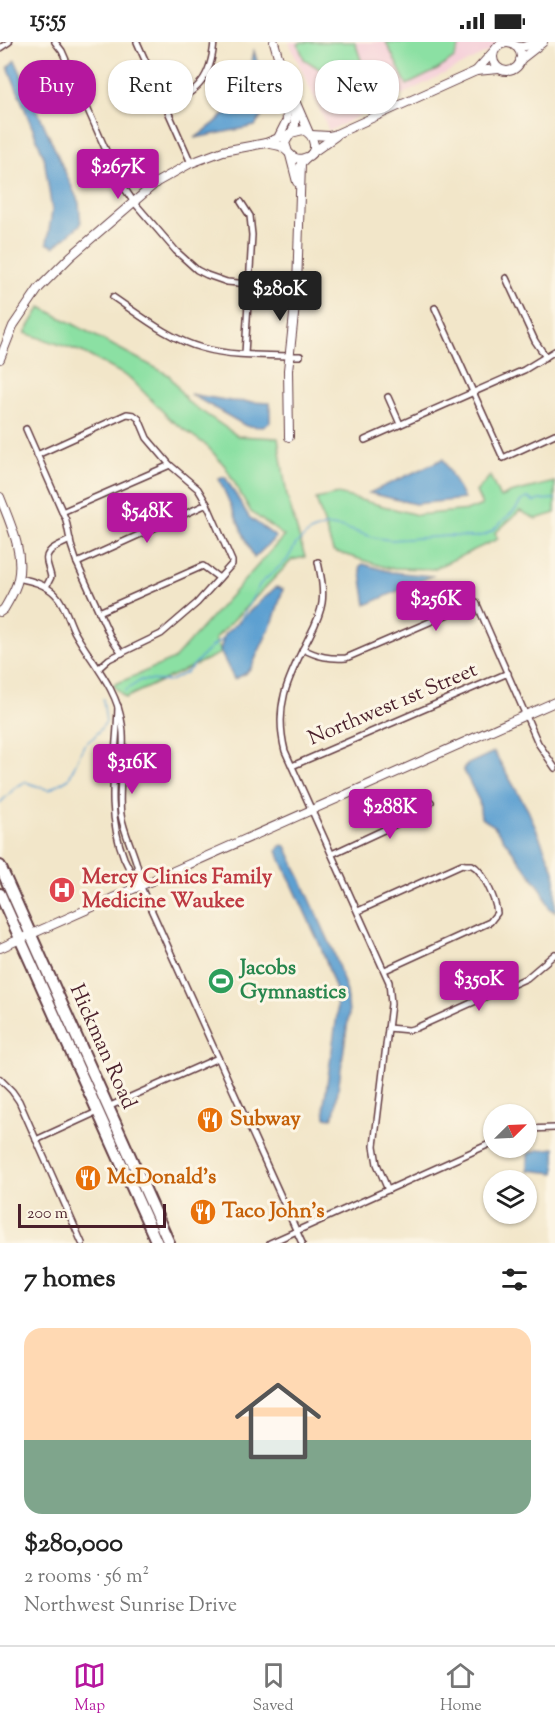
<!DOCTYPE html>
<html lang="en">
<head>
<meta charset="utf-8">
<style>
	body { margin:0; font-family:"Sorts Mill Goudy",serif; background:#f6f6f6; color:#222; height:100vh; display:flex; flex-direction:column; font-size:22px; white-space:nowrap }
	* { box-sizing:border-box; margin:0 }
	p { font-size:20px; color:#767676 }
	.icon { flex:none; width:33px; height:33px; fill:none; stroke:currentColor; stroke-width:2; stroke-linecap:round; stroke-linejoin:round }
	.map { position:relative; height:1201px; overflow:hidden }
	.sheet { display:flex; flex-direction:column; background:#fff; flex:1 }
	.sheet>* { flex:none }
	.hud { position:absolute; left:18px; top:18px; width:519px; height:54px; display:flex; gap:12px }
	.needle { width:39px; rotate:66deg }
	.buttons { position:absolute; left:483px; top:1062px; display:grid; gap:12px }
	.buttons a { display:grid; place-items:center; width:54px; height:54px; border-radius:50%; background:#fff; box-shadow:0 2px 4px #0004; font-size:30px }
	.scale { position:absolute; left:18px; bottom:15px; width:148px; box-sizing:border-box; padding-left:6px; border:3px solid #4a1f2b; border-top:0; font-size:16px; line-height:21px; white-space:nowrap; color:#4a1f2b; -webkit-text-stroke:4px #fcf5e5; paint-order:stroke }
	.price { position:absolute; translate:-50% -51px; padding:0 14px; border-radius:6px; background:#b5179e; color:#fff; font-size:20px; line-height:39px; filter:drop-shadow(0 2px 3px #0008) }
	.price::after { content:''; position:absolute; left:50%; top:36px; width:18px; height:14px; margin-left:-9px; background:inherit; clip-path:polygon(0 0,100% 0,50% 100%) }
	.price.selected { background:#222; color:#fff }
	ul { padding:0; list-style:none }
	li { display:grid; align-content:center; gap:12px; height:318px; padding:0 24px }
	li span { display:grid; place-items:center; height:186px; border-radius:18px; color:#555 }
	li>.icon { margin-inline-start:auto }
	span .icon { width:108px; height:108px; fill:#fffc; stroke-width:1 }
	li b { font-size:26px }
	h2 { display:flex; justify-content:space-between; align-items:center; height:72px; padding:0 24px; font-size:26px }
	.pill { padding:0 21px; border-radius:24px; background:#fff; box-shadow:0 2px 4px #0004; font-size:21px; line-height:54px }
	.pill.selected { background:#b5179e; color:#fff }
	.status { display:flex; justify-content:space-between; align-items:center; height:42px; padding:0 30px; background:#fff; direction:ltr }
	.status svg { height:16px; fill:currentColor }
	.tabs { display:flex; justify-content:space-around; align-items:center; height:84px; border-top:2px solid #e0e0e0; background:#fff; font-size:16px; color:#767676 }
	.tabs a { display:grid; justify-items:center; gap:3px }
	.tabs .selected { color:#b5179e }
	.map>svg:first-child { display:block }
	.built { fill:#f5cfd9 }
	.green { fill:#8be0a3; stroke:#6a8067; stroke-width:1.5 }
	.water { fill:#5da0d1; stroke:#54607e; stroke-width:1.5 }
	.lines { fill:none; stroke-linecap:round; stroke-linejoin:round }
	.stream { stroke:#5da0d1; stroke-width:1.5 }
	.street-casing { stroke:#633d43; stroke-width:8 }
	.secondary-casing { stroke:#633d43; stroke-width:10 }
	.highway-casing { stroke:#633d43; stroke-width:14 }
	.street { stroke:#fff; stroke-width:5 }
	.secondary { stroke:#fff; stroke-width:8 }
	.highway { stroke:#fff; stroke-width:10 }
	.labels { text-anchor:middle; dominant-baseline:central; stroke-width:6; stroke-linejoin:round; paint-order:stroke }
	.street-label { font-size:21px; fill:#4a1f2b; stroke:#fcf5e5 }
	.health-label { font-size:21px; font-weight:bold; fill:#be3a42; stroke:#fcf5e5; text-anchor:start }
	.leisure-label { font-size:21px; font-weight:bold; fill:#27864d; stroke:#fcf5e5; text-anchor:start }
	.food-label { font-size:21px; font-weight:bold; fill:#c56008; stroke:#fcf5e5; text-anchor:start }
</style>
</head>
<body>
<div class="status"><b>15:55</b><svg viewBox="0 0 49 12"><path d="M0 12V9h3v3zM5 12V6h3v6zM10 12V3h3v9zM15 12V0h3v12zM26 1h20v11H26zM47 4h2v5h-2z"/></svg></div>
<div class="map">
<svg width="555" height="1201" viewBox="0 0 555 1201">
	<rect width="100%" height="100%" fill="#fcf5e5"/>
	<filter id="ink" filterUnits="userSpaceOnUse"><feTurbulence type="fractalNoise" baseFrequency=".0167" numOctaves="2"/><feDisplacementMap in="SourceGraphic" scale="12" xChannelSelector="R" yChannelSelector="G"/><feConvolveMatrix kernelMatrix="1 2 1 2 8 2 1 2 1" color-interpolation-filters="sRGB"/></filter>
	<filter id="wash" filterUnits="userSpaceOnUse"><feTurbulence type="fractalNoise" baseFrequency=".008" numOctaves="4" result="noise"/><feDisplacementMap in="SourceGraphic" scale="24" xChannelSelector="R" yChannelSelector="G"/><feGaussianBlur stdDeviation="1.35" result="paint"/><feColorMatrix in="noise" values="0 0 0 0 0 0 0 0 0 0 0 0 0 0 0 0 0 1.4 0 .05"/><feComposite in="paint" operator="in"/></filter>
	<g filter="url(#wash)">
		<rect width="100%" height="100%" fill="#f2e6c9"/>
		<path class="built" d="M289,0H508L329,89Z"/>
		<g class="green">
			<path d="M302,0H355L363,24L349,30L334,33L318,26L304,17L298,2Z"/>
			<path d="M386,0H461L454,16L437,28L407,43Z"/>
			<path d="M41,265L169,333L188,360L238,394L278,396L287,454L305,515L292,518L215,597L221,611L125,656L113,643L174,617L284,494L251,470L225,424L207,404L171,378L130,336L82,310L25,291Z"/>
			<path d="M490,434L500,456L510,451L555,440V471L536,477L520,469L495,491L498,497L433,527L388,526L333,509L316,457L338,452L417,473L469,468L482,463L476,450Z"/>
		</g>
		<g class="water">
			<path d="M254,9L270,63L255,84L195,96C216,81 240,63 248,37C251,28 252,18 254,9Z"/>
			<path d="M15,18L79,161L81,182L54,205L47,201L52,169L44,115L8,25Z"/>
			<path d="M190,352L231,359L270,361V380L263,385L246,384Z"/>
			<path d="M443,417L464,457L415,462L369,451Z"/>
			<path d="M225,435L249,475L276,495L254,516L219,437Z"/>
			<path d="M363,522L391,530L432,534L366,563L360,524Z"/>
			<path d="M276,545L283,547L274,577L251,626L243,633L234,637L220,609L224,593Z"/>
			<path d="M494,710L528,768L555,831V870L549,866L542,848L493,783L481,776L479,759L463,727L468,722Z"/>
			<path d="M283,803L286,804L333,908L347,950L349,972L335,1068L334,1073L332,1076L325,1075L324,1062L337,973L336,948L320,903L277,809L280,804Z"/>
			<path d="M555,1106V1131L528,1128V1112L538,1108Z"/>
		</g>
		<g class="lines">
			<g class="stream">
				<path d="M241,577L260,542L287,518L296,502L310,490L325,484H332L344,486L376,496L391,498L448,494L475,495L485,493L493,488L516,467L521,459L528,456L535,460L539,458L555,457"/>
				<path d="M125,649L141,638L170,639L187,630L211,605L222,598"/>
				<path d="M0,761L16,745L25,740L49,748L69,736L84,703L94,695L106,680L103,657"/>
			</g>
		</g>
	</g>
	<g filter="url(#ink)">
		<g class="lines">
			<defs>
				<g id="street">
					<path d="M55,0L62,9L119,138L133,159L176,209L197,228L207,233L227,240L249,242"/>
					<path d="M137,0L191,121"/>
					<path d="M0,6L9,0"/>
					<path d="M166,65C198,49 211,37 214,0"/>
					<path d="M241,160L250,174L252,193L245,312"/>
					<path d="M506,236L535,299L546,315"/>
					<path d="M113,255C141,274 169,297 202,306C234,315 268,313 300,314"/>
					<path d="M435,266L503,416L555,392"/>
					<path d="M388,355L400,382"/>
					<path d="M26,387L66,478L71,503L77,521L111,596L122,611"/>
					<path d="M365,398L524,328L555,309"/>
					<path d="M37,413L127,372L134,373L139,377L147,396L170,423L198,447L207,462L232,519V522L197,561L161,592L109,617L99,626"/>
					<path d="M62,470L170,423"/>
					<path d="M318,520C321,534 324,547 322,561C320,575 313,587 307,599C287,638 274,665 285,709L389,940L391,962L374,1104L377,1122L388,1148"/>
					<path d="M77,521L207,462"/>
					<path d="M18,536C32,539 45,542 55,552C65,562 68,577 74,589C91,620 117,645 122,682C127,712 117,743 121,773C125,797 140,819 140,843"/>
					<path d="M46,545L51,535C50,530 48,525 47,520C44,507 61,503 70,498"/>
					<path d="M99,570L203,524L219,536"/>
					<path d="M303,607C318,615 330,617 346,616L476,560L538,701L555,726"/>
					<path d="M118,664C117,715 104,766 124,816C129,826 132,835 140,843L302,1201"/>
					<path d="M292,724L508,631"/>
					<path d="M332,812L420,771L431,760"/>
					<path d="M358,869L462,822C463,823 471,823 472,823C483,828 496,859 497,871L490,880L385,928"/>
					<path d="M388,986L409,988L416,986L527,936L555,912"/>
					<path d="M0,1037L12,1049L19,1059L82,1201"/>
					<path d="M108,1065L218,1016"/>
					<path d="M526,1087L555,1086"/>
					<path d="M36,1098L97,1070"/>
					<path d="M270,1201L494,1100"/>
				</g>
				<g id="secondary">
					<path d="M274,0L295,75V83L291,91"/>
					<circle cx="507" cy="15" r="14"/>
					<path d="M515,4L522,5L540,0"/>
					<path d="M520,18L543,0"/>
					<path d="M476,29L493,10"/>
					<path d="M296,61L309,91"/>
					<path d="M311,93L329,94L334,93L476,29L499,27"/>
					<path d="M278,96L287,78L285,57"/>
					<path d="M266,101C270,102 275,103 280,104C289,108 292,120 304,116C320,112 315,93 303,88L291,91L285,101L288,110"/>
					<path d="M312,111L336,94"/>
					<path d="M290,113L297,140"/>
					<path d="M0,317L13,284L39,246L71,214L157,140L191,121L223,109L266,101L289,92"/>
					<path d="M289,395L288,328L297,245L301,121L306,116"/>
					<path d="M0,455C10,481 24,509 18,537C16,548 9,558 4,567L0,570"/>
					<path d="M0,906L555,660"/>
				</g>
				<g id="highway">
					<path d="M0,824L169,1201"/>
					<path d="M0,852L157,1201"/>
				</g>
			</defs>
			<use href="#street" class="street-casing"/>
			<use href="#secondary" class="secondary-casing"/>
			<use href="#highway" class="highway-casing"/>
			<use href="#street" class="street"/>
			<use href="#secondary" class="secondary"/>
			<use href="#highway" class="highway"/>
		</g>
	</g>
	<defs>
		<symbol id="hospital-disc" viewBox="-11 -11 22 22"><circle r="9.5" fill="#e0444e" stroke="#fcf5e5"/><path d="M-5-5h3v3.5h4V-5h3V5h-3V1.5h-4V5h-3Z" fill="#fff"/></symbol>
		<symbol id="stadium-disc" viewBox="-11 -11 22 22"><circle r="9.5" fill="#2e9e5b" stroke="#fcf5e5"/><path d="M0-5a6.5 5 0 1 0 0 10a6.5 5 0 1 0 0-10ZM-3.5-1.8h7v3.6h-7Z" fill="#fff"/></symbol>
		<symbol id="restaurant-disc" viewBox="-11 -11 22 22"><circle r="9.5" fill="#e8710a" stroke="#fcf5e5"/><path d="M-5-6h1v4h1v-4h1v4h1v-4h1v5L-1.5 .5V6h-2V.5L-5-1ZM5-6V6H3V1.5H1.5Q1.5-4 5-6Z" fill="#fff"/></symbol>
	</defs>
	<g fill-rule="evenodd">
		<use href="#hospital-disc" x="47" y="833" width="30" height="30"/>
		<use href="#stadium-disc" x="206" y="924" width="30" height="30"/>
		<use href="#restaurant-disc" x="195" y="1063" width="30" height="30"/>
		<use href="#restaurant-disc" x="73" y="1121" width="30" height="30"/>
		<use href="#restaurant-disc" x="188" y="1155" width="30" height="30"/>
	</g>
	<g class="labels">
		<g class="street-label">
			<text transform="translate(393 663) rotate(-23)">Northwest 1st Street</text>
			<text transform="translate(102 1005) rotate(66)">Hickman Road</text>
		</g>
		<g class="health-label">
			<text x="82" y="836">Mercy Clinics Family<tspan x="82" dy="24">Medicine Waukee</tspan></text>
		</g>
		<g class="leisure-label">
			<text x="240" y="927">Jacobs<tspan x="240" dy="24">Gymnastics</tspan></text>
		</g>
		<g class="food-label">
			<text x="230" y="1078">Subway</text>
			<text x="107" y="1136">McDonald's</text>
			<text x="222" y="1170">Taco John's</text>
		</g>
	</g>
</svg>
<div class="buttons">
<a><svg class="needle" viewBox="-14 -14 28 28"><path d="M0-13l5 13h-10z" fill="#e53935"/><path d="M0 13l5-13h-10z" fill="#767676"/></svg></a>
<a><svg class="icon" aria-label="layers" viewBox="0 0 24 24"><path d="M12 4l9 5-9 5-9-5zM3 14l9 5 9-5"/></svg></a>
</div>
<div class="scale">200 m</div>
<b class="price" style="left:118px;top:158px">$267K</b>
<b class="price selected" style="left:280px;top:280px">$280K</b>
<b class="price" style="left:147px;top:502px">$548K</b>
<b class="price" style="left:436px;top:590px">$256K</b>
<b class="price" style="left:132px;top:753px">$316K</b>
<b class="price" style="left:390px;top:798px">$288K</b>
<b class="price" style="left:479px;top:970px">$350K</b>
<div class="hud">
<a class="pill selected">Buy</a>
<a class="pill">Rent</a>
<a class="pill">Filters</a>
<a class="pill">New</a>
</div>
</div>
<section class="sheet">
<h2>7 homes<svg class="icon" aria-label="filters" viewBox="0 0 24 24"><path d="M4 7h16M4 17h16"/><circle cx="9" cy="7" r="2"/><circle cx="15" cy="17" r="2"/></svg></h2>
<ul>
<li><span style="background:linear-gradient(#ffd9b3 60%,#7fa58c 0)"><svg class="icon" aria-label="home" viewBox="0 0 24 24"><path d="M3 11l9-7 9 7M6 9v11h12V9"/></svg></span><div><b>$280,000</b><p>2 rooms · 56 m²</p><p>Northwest Sunrise Drive</p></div></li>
</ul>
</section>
<nav class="tabs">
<a class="selected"><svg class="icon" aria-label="map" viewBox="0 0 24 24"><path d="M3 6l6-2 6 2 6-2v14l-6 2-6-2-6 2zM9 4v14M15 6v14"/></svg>Map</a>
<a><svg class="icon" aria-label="saved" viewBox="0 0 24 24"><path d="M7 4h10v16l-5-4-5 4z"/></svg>Saved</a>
<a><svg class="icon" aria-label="home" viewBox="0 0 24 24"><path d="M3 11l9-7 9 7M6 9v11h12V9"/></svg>Home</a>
</nav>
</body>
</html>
